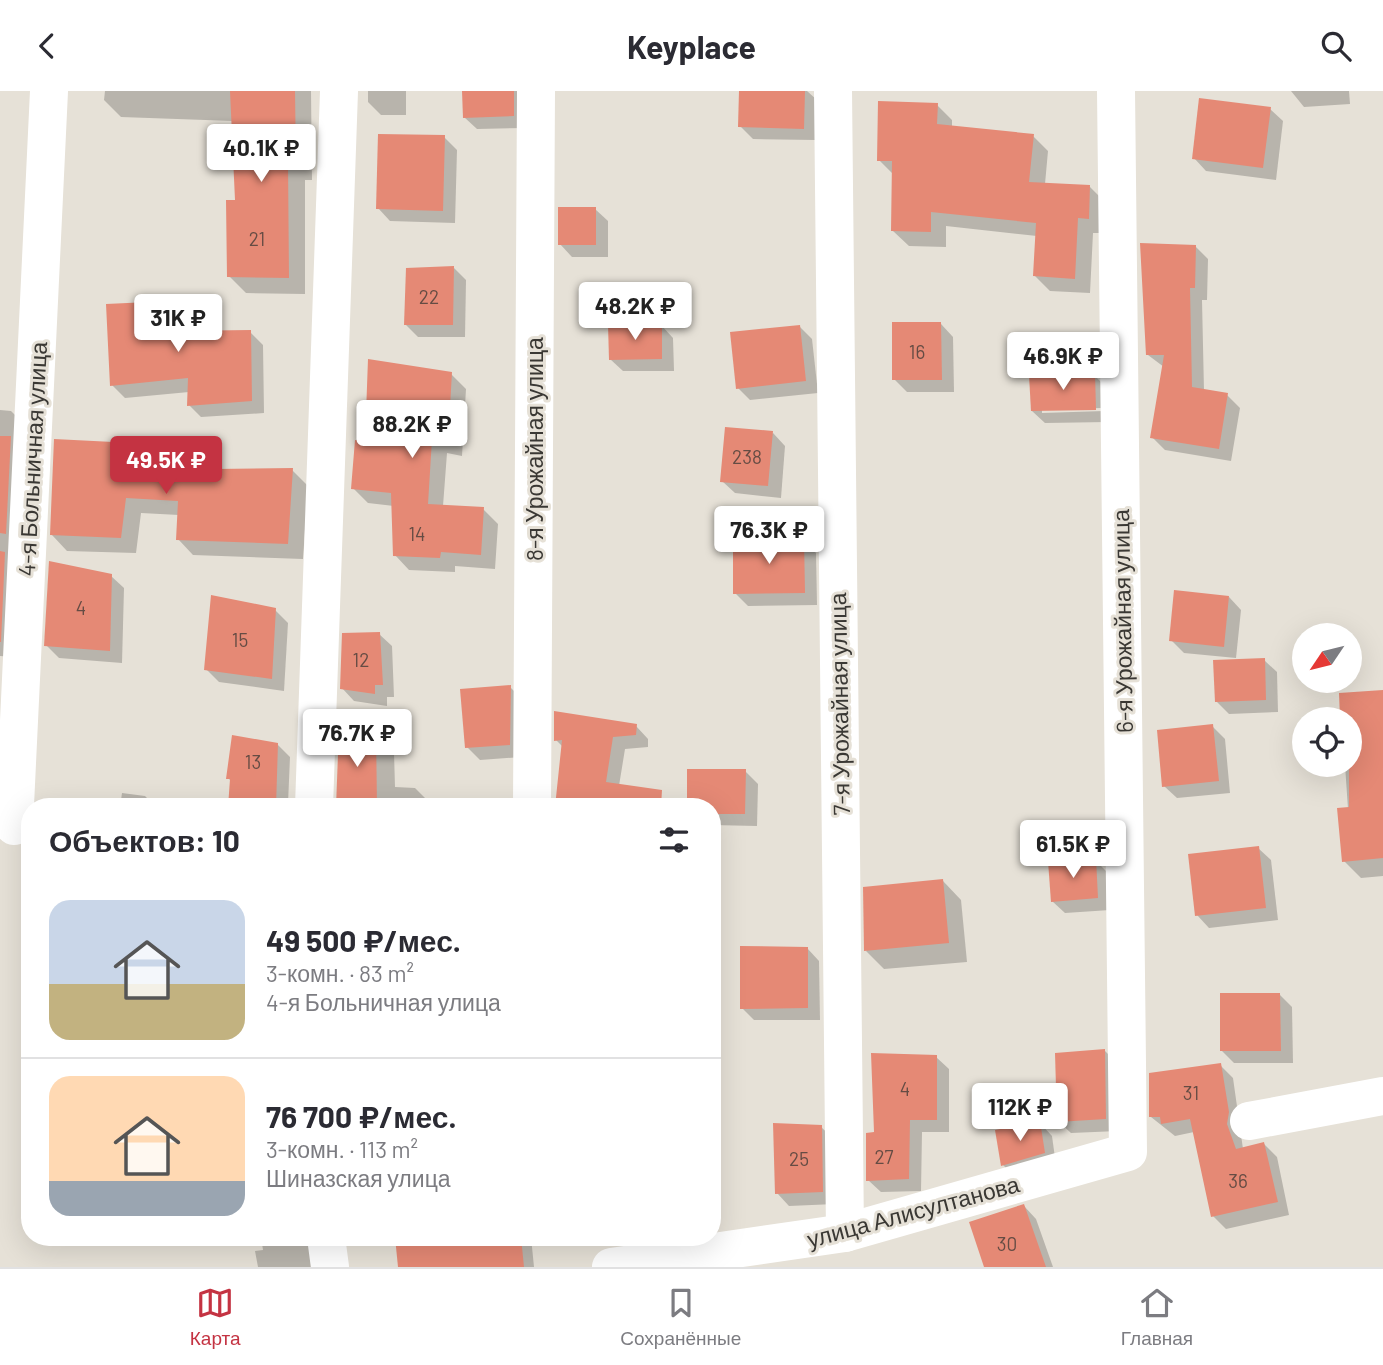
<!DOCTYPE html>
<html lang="ru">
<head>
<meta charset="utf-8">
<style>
	body { margin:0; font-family:Barlow,sans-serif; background:#f7f7f7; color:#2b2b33; height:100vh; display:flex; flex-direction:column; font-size:26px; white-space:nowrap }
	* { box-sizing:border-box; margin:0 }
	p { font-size:23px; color:#7c7c81 }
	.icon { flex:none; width:38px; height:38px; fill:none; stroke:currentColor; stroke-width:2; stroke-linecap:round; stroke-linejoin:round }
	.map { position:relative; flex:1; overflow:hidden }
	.details { position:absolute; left:21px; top:707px; width:700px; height:448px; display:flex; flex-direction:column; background:#fff; border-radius:28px; box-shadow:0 7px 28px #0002 }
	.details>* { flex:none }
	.needle { width:46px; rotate:235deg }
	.fabs { position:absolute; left:1292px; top:532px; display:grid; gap:14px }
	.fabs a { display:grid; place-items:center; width:70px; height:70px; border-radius:50%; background:#fff; box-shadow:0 7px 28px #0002; font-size:35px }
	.price { position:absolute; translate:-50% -60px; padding:0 16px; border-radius:7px; background:#fff; color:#222; font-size:23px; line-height:46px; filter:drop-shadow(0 2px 4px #0008) }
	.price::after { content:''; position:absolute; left:50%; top:42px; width:21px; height:16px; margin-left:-10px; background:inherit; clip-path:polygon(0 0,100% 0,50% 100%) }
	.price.selected { background:#c43342; color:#fff }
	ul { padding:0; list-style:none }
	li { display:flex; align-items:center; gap:21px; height:175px; padding:0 28px }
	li+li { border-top:2px solid #e1e1e2 }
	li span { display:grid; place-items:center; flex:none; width:196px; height:140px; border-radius:21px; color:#555 }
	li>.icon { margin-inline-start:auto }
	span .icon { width:84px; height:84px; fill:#fffc; stroke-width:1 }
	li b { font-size:30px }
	h2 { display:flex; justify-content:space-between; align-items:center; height:84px; padding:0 28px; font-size:30px }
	header { display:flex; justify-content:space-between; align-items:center; height:91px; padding:0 28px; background:#fff; font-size:32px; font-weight:700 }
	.menu { display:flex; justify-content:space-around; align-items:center; height:98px; border-top:2px solid #e1e1e2; background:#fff; font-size:19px; color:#7c7c81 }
	.menu a { display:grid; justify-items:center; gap:4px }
	.menu .selected { color:#c43342 }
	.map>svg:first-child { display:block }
	.shadow { fill:#0003; fill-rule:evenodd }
	.building { fill:#e58975 }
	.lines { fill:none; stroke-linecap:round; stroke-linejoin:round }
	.minor { stroke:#fff; stroke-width:38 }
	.labels { text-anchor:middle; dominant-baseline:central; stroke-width:6; stroke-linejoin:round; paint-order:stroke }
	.number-label { font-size:19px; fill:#654c44 }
	.street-label { font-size:23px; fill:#3a3834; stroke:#e6e1d7 }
</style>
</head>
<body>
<header><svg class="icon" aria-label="back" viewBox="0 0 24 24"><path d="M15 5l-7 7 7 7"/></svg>Keyplace<svg class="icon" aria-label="search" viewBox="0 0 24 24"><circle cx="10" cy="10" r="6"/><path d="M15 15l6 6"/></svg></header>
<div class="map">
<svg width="1383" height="1176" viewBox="0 0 1383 1176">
	<rect width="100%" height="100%" fill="#e6e1d7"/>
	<g class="shadow">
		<path d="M105,0H311L312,89H305V203L246,202L229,185L236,111L233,30L121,26L104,9Z"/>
		<path d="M368,0H406V24H381L368,11Z"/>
		<path d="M463,0H526V37L477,38L464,26Z"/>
		<path d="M741,0H807L817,9L816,49L753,48L740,35Z"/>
		<path d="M1291,0H1349L1350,13L1304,16Z"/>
		<path d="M937,14L952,29V37L1033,45L1048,60L1045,93L1090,96L1105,111L1103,142H1093L1090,202L1050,200L1035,185L1037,145L946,135V156L909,155L893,140L894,84L879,69Z"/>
		<path d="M1270,18L1283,30L1276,89L1206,80L1194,67Z"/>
		<path d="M444,46L457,59L455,132L390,130L378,117Z"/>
		<path d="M595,118L608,130V166H572L560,153Z"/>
		<path d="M1195,155L1208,168L1207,209H1202L1204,300L1227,304L1240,317L1231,370L1165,359L1152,346L1164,276L1148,264Z"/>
		<path d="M454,177L466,189L465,246H418L406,234Z"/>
		<path d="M169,212L182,224V241H250L263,254L264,322L201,326L189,314V301L125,307L112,294Z"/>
		<path d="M941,233L953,246L954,301H907L894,288Z"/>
		<path d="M661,234L673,247L674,280H623L610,268Z"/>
		<path d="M800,236L812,248L818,302L750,309L738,297Z"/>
		<path d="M451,283L466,298L462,365L447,362L443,415L483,418L498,433L495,478L455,475V481L409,479L395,464L394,415L368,412L353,397L367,352Z"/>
		<path d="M1094,284L1106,296L1108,331L1045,332L1032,320ZM1104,317V320L1042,322V318Z"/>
		<path d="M0,319L11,320L24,333L13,566L0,565Z"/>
		<path d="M773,342L785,355L781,407L735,402L722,390Z"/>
		<path d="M132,354L148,370V381L292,379L308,395L303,468L193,464L178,448L179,424L141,422L136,462L67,460L52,444Z"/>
		<path d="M804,449L816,462L817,514L748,515L735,502Z"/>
		<path d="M111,485L124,497L122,572L59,567L46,554Z"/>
		<path d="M1229,506L1241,519L1236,567L1184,562L1171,549Z"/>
		<path d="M275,519L288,532L284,600L219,591L206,578Z"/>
		<path d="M379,543L392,555L394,606H387V615L354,610L342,597Z"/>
		<path d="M1264,569L1277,581L1278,621L1229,623L1216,610Z"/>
		<path d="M510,596L523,609L522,666L480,669L467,656Z"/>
		<path d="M1383,601V785L1361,787L1344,770L1348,718L1345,674H1349V628H1342L1340,604Z"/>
		<path d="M636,635L648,648V656L625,658L618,701L623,716L556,649Z"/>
		<path d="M1212,635L1225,648L1230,702L1177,707L1164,695Z"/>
		<path d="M375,642L394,661L395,696L415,697L434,716H337Z"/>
		<path d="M277,653L290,666L288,713L291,716H230L232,691L228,687Z"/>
		<path d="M745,680L758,693L757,735L712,734V716Z"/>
		<path d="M122,702L145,705L151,711L150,716H120Z"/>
		<path d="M1258,757L1271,769L1278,829L1209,837L1197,824Z"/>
		<path d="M1095,769L1108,782L1110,819L1065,822L1052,810Z"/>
		<path d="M943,790L961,809L967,871L884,878L866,860Z"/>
		<path d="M807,857L819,870L820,929H754L742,917Z"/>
		<path d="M1280,904L1292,916L1293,972H1234L1222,960Z"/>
		<path d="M1104,959L1117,972L1118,1040L1071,1042L1058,1030Z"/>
		<path d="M936,966L949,978V1041H922L921,1100L881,1101L868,1089L876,1043Z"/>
		<path d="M1220,974L1233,987L1243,1058L1264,1053L1277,1066L1289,1124L1226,1138L1213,1125L1194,1041L1175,1045L1151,1026Z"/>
		<path d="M1040,1032L1052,1045L1056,1074L1015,1086L1003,1074Z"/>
		<path d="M821,1036L834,1048L835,1113L789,1115L777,1102Z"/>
		<path d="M1024,1115L1036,1128L1053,1176H986Z"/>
		<path d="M261,1146H312L317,1176H258L255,1160L263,1159Z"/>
		<path d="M397,1146H531L534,1176H400Z"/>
	</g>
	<g class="building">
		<path d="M230,0H295L296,73L288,72L289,187L227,186L226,109H235Z"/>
		<path d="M462,0H514V25L463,27Z"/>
		<path d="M739,0H805L804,38L738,36Z"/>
		<path d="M1199,7L1271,16L1263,77L1192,68Z"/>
		<path d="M878,10L938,12L937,33L1034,43L1029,91L1090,94L1089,128L1078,127L1075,188L1033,185L1036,132L931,121V141L891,140L892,70H877Z"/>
		<path d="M378,43L445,44L443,120L376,118Z"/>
		<rect x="558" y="116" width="38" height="38"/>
		<path d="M1140,152L1196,154L1195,197H1190L1192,296L1228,302L1219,358L1150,347L1164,264H1146Z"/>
		<path d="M454,175L453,234H404L406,177Z"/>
		<path d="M170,210V240L251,239L252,310L187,315L188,287L110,295L106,213Z"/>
		<path d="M892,231H941L942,289H892Z"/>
		<path d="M608,233H662V268L609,269Z"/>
		<path d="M800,234L806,290L736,298L730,241Z"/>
		<path d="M368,268L452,281L448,351L432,348L428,413L484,416L481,464L441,461L440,467L393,465L391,402L351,398L355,349L365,350Z"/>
		<path d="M1095,282L1096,319L1031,320L1029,284Z"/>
		<path d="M725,336L773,340L768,395L720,391Z"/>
		<path d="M0,345H11L6,443L0,442Z"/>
		<path d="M54,348L133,352V379L293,377L288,453L176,449L178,410L126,407L121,447L50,444Z"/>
		<path d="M804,447L805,502L733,503V448Z"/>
		<path d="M0,460L5,461L1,551H0Z"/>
		<path d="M49,470L112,483L110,560L44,555Z"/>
		<path d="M1174,499L1229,505L1224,556L1169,550Z"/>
		<path d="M211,504L276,517L272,588L204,579Z"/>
		<path d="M380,541L383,594H375V603L340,598L342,542Z"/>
		<path d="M1265,567L1266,609L1215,611L1213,569Z"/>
		<path d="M511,594L510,654L465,657L460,598Z"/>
		<path d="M1383,599V767L1342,771L1337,717L1349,716V628H1340L1339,602Z"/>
		<path d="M554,620L637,633L636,644L613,646L606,691L662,699L661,716H555L562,649L554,650Z"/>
		<path d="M1213,633L1219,690L1162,696L1157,639Z"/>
		<path d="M339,637L376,640L377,716H336Z"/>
		<path d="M232,644L278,652L276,716H228L230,688H226Z"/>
		<path d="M687,678H746L745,723H712V716H687Z"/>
		<path d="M1259,755L1266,817L1195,825L1188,763Z"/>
		<path d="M1096,767L1098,807L1051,811L1048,770Z"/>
		<path d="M943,788L949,852L864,860L863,796Z"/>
		<path d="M740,855L808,856V917L740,918Z"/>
		<path d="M1220,902H1280L1281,960H1220Z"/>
		<path d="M1105,958L1106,1028L1057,1031L1055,962Z"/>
		<path d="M871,962L937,964V1029H910L909,1088L866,1090V1042L874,1041Z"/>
		<path d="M1221,972L1229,1021L1227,1033L1236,1058L1264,1051L1278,1111L1211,1126L1190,1028L1161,1033L1160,1026H1149V982Z"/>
		<path d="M1040,1030L1045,1062L1001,1075L995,1039Z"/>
		<path d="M773,1032L822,1034L823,1101L775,1103Z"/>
		<path d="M1024,1113L1046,1176H984L969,1131Z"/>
		<path d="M395,1146H521L524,1176H398Z"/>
	</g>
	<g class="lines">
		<g class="minor">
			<path d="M833,0L845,1142"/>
			<path d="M314,716L339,0"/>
			<path d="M532,716L536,0"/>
			<path d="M14,735L49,0"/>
			<path d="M1249,1030L1383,1005"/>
			<path d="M326,1146L330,1176"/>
			<path d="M611,1176L845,1142L1128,1061L1116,0"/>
		</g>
	</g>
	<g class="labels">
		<g class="number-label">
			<text x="257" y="147">21</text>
			<text x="429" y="205">22</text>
			<text x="917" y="260">16</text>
			<text x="747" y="365">238</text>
			<text x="417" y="442">14</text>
			<text x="81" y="516">4</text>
			<text x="240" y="548">15</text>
			<text x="361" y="568">12</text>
			<text x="253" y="670">13</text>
			<text x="905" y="997">4</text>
			<text x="1191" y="1001">31</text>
			<text x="884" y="1065">27</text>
			<text x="799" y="1067">25</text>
			<text x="1238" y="1089">36</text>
			<text x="1007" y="1152">30</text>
		</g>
		<g class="street-label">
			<text transform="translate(534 358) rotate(-90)">8-я Урожайная улица</text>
			<text transform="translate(32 368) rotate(-87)">4-я Больничная улица</text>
			<text transform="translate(1122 530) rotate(-91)">6-я Урожайная улица</text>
			<text transform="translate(839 613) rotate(-91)">7-я Урожайная улица</text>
			<text transform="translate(913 1120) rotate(-15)">улица Алисултанова</text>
		</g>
	</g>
</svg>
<div class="fabs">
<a><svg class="needle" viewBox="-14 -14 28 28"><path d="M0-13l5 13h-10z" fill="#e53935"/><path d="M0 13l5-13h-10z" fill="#7c7c81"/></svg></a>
<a><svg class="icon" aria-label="locate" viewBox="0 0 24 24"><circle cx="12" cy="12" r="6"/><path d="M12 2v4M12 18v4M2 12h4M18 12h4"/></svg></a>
</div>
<b class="price" style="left:261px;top:93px">40.1K ₽</b>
<b class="price" style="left:635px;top:251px">48.2K ₽</b>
<b class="price" style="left:178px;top:263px">31K ₽</b>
<b class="price" style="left:1063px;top:301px">46.9K ₽</b>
<b class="price" style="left:412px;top:369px">88.2K ₽</b>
<b class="price selected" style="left:166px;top:405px">49.5K ₽</b>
<b class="price" style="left:769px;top:475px">76.3K ₽</b>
<b class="price" style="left:357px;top:678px">76.7K ₽</b>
<b class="price" style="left:1073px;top:789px">61.5K ₽</b>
<b class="price" style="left:1020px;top:1052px">112K ₽</b>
<section class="details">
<h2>Объектов: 10<svg class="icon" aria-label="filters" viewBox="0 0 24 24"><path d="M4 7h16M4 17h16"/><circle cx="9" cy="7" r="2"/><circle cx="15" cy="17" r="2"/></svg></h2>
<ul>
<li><span style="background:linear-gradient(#c9d6e8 60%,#c2b280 0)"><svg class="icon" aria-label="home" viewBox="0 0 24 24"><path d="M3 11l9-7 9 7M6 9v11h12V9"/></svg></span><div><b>49 500 ₽/мес.</b><p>3-комн. · 83 m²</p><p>4-я Больничная улица</p></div></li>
<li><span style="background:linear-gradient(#ffd9b3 75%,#9aa5b1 0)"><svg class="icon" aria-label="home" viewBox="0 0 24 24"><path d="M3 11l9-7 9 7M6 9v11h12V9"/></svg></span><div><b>76 700 ₽/мес.</b><p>3-комн. · 113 m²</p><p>Шиназская улица</p></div></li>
</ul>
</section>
</div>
<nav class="menu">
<a class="selected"><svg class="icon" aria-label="map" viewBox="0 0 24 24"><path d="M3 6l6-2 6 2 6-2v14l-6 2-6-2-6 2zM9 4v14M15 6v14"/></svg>Карта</a>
<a><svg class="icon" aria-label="saved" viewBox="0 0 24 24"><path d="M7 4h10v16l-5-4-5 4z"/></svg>Сохранённые</a>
<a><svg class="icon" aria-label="home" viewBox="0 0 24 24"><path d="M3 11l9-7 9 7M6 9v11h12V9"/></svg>Главная</a>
</nav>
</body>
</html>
